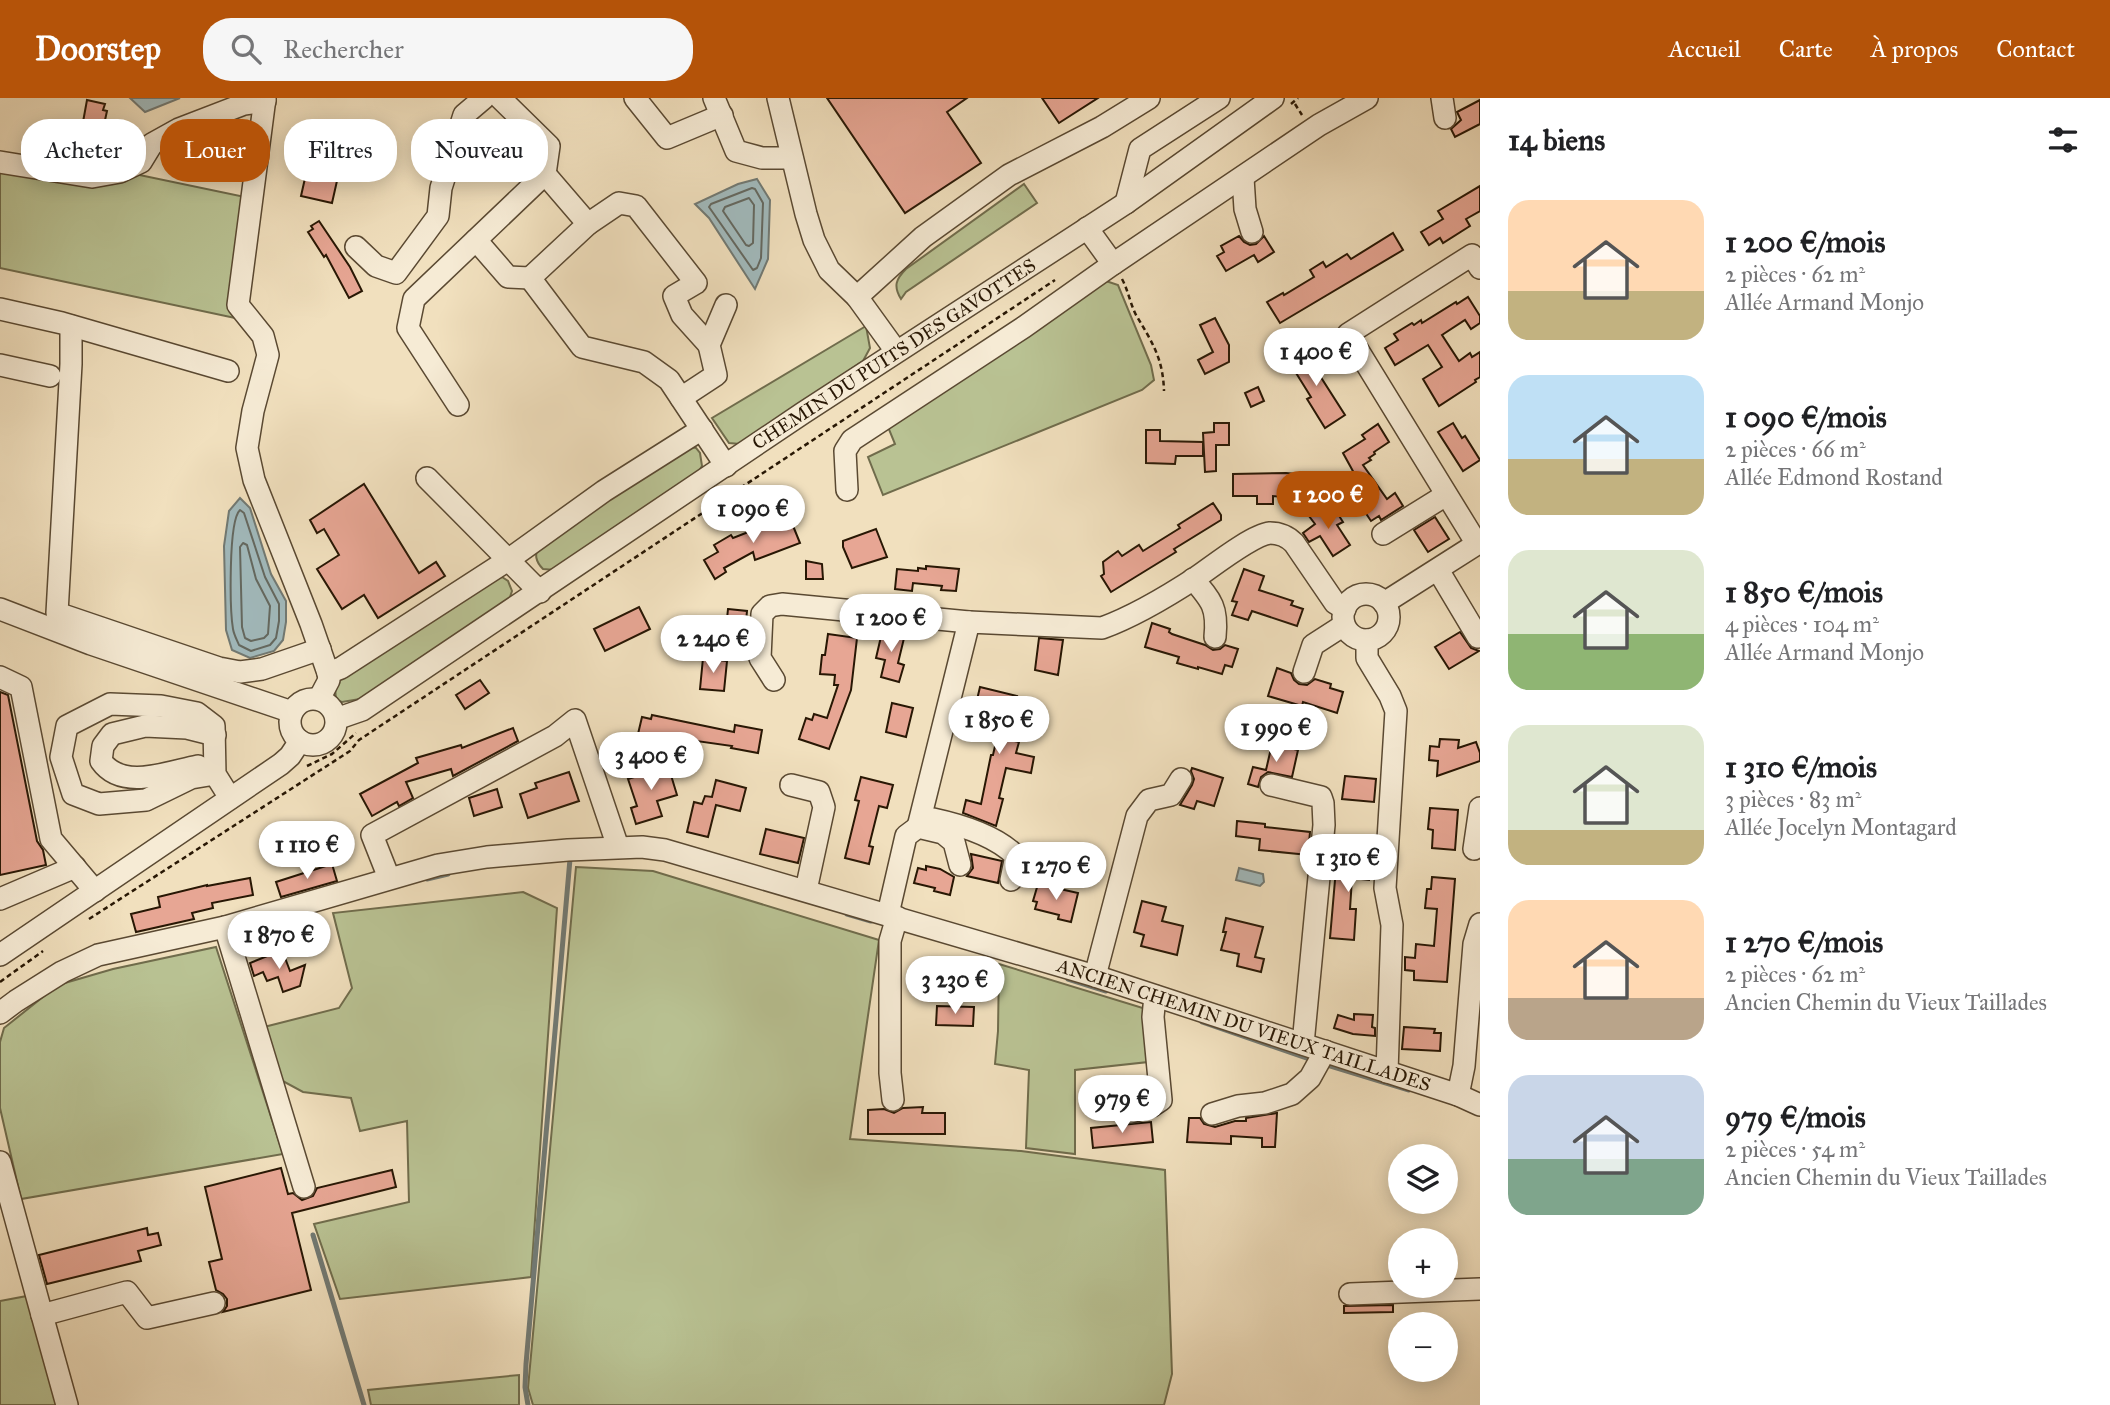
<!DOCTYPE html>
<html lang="fr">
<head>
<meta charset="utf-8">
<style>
	body { margin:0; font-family:"IM FELL Great Primer",serif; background:#f6f6f6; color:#202124; height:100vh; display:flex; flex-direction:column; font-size:26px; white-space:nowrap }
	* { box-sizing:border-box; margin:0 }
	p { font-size:23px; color:#757577 }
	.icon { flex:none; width:38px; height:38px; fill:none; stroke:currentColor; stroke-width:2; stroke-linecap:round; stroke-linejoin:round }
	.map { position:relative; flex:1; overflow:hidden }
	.panel { display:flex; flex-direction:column; background:#fff; width:630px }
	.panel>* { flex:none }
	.hud { position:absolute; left:21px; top:21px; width:665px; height:63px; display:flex; gap:14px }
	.tools { position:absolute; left:1388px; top:1046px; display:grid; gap:14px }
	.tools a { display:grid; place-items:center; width:70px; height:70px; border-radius:50%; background:#fff; box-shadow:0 4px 18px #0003; font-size:35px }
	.price { position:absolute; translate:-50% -60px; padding:0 16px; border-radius:24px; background:#fff; color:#222; font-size:23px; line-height:46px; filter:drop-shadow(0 2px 4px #0008) }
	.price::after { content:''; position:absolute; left:50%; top:42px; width:21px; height:16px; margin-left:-10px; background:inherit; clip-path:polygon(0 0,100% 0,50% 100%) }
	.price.selected { background:#b45309; color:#fff }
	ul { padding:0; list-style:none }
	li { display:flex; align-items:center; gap:21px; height:175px; padding:0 28px }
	li span { display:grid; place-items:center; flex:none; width:196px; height:140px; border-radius:21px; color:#555 }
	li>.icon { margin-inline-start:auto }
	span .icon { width:84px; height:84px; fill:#fffc; stroke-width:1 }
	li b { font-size:30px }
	h2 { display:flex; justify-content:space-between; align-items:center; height:84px; padding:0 28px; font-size:30px }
	.tag { padding:0 24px; border-radius:28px; background:#fff; box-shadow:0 4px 18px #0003; font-size:24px; line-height:63px }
	.tag.selected { background:#b45309; color:#fff }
	header { display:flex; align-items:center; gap:42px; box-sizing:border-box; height:98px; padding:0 35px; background:#b45309; color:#fff }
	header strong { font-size:33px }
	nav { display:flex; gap:38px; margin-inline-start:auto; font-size:24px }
	.search { width:490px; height:63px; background:#f6f6f6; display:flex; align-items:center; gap:18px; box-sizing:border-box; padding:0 24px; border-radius:28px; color:#757577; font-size:26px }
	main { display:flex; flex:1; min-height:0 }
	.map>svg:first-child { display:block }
	.green { fill:#b9c293; stroke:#706c4c; stroke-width:2 }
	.water { fill:#a1babd; stroke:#717973; stroke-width:2 }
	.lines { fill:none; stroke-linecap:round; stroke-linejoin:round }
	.shore { stroke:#646860; stroke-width:2 }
	.stream { stroke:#717973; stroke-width:5 }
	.building { fill:#e7a694; stroke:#281704; stroke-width:2 }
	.minor-casing { stroke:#5a4932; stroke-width:24 }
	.path { stroke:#281704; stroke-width:2.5; stroke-dasharray:5 3.5; stroke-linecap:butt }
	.minor { stroke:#f6ebd5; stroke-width:21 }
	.labels { text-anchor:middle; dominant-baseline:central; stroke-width:5; stroke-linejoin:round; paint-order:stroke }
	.street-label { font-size:19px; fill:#281704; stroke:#f6ebd5 }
</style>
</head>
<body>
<header>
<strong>Doorstep</strong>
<div class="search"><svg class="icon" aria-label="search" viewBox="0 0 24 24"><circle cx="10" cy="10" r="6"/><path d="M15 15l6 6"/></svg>Rechercher</div>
<nav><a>Accueil</a><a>Carte</a><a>À propos</a><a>Contact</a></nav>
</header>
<main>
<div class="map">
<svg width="1480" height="1307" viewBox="0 0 1480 1307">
	<rect width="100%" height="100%" fill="#f1e0be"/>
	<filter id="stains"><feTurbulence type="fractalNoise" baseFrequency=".00286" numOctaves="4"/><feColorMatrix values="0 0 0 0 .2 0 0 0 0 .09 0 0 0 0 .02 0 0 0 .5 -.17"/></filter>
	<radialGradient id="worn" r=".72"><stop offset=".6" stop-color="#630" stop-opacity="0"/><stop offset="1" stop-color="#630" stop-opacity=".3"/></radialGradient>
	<g class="green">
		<path d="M0,70L130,75L245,99L234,208L235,220L0,170Z"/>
		<path d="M1024,86L1037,105L906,194L901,201C893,188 896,181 906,171Z"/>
		<path d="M1106,183L1118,187L1151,267L1154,282L1142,292L883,397L868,359L895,346L888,329Z"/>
		<path d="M866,228L870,250L863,263L740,346L729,345L712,320Z"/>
		<path d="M687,348L696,350L700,355L702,368L696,378L555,472L543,471C535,463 535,457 538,447Z"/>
		<path d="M502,479L508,483L512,493L509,502L360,601L342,604L336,602L335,589L340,582L490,481Z"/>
		<path d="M576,769L653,773L879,842L850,1041L1021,1053L1165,1072L1172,1276L1164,1307H533L528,1290Z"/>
		<path d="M523,794L557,810L531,1179L340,1201L314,1126L409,1104L407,1023L360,1033L351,1000L303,994L279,981L264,929L339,910L352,890L333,815Z"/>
		<path d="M216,849L283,1056L21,1101L0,1010V944L4,930L58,887L113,871Z"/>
		<path d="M999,866L1146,911L1148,964L1075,972V1056L1026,1050L1029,972L995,966L998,933Z"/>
		<path d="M27,1198L59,1307H0V1203Z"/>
		<path d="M519,1277V1307H371L368,1292Z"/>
	</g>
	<g class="water">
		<path d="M130,0H180L145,14Z"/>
		<path d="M757,81L770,102L768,161L755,191L709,120L695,106L738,86Z"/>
		<path d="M240,400L250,410L271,476L286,503V524L283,542L274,553L250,560L232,552L226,532L224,448L229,413Z"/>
		<path d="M1239,770L1263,776L1264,784L1260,788L1236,782Z"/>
	</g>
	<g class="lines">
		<g class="shore">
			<path d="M752,90L755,91L763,105L761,160L757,170L753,172L709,109L711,106Z"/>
			<path d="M749,100L754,107L753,145L749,148L746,147L723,113L725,109Z"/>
			<path d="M240,412L244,415L265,479L279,506V523L276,540L270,547L251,553L239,547C237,542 234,537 233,531C230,513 228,423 240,412Z"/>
			<path d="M243,445L247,447L256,481L270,508L268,536L264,540L251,543L245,540L242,529L240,449Z"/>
		</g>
		<g class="stream">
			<path d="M427,781L448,776"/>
			<path d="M847,816L871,823"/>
			<path d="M1068,881L1106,893"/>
			<path d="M1202,924L1315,963"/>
			<path d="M1324,966L1409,992"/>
			<path d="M313,1137L364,1307"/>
			<path d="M528,1307L525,1289L526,1266L570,761"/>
		</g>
	</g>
	<g class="building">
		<path d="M827,0H967L947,14L981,65L905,115Z"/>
		<path d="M1042,0H1098L1059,25Z"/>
		<path d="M87,2L105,6L103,12L107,13L102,36L126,42L124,57L116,61L92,66L44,58L50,29L81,35Z"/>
		<path d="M1480,2V26L1455,39L1451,31L1461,22L1457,14Z"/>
		<path d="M308,67L339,74L332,105L301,98Z"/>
		<path d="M1480,88V113L1466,121L1470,128L1443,145L1440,140L1429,147L1421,134L1443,121L1438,113Z"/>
		<path d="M319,123L350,169L362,193L349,200L326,157L324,159L308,134L313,131L311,128Z"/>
		<path d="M1393,135L1403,152L1280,225L1267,204L1283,195L1284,197L1314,179L1310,172L1323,164L1326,169L1347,156L1351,161Z"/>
		<path d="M1239,138L1244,144L1250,147L1256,146L1264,138L1274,154L1258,164L1254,157L1226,173L1217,158L1224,154L1221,148Z"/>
		<path d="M1468,199L1480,218V225L1471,231L1465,222L1442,237L1459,263L1470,255L1472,259L1480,254V279L1475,282L1476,284L1439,308L1423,281L1442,269L1428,247L1395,267L1385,250L1398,242L1394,236L1412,225L1414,227L1421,222L1422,225L1456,204L1457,206Z"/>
		<path d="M1215,220L1229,247V264L1205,276L1198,262L1213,254L1200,227Z"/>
		<path d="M1309,248L1320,267L1315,270L1345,317L1325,330L1307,301L1311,299L1288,262Z"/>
		<path d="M1258,289L1264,303L1251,309L1245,295Z"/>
		<path d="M1214,325H1229V347H1216V373L1205,374L1203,335L1214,334Z"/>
		<path d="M1453,325L1462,340L1465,338L1480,362L1463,373L1438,334Z"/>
		<path d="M1378,326L1389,344L1374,354L1375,356L1369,360L1371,362L1363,367L1387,401L1395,395L1403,408L1381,422L1379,418L1371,423L1363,411L1371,406L1343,355L1365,341L1362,337Z"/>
		<path d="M1146,332H1160V343L1203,344V358H1176L1175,366L1146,365Z"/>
		<path d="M1286,375L1316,378L1314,402L1273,398V406H1257V398H1233V376Z"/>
		<path d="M364,386L419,475L436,464L445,478L378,520L364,497L342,511L317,471L339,457L324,431L317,435L310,422Z"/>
		<path d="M1213,405L1221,417V422L1174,451L1176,454L1111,494L1101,478L1104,476L1103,464L1118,453L1122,458L1139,447L1143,453L1180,430L1178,427Z"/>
		<path d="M1324,409L1329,417L1336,413L1343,424L1337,427L1350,447L1333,458L1320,438L1309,444L1303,435L1315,426L1309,418Z"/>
		<path d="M789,418L800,445L755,462L753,454L724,470L726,474L715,481L704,462L718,454L714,447L731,437L733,440Z"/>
		<path d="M1435,419L1449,441L1428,454L1414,432Z"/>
		<path d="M876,431L887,459L852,470L843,449V443Z"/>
		<path d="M806,463L822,466L823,481H806Z"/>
		<path d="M926,468L959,471L956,493L941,492L942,488L913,485L912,493L895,491L897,471L918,473V470L926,471Z"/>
		<path d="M1244,471L1264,478L1259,492L1293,503L1291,507L1303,511L1297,528L1252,513L1248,522L1232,517L1237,504L1232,503Z"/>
		<path d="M639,509L650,531L605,553L594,531Z"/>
		<path d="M728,511L747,513L745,534L711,533L709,551L695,550L698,518L727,521Z"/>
		<path d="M1152,525L1170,531L1169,534L1172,536L1205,547L1213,552L1220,551L1225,547L1238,551L1232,569L1225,567L1222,576L1198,569V571L1177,565L1179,559L1145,549Z"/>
		<path d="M883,530L905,536L898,565L904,567L899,584L881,579L885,562L876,560Z"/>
		<path d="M1460,534L1471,550L1479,553L1449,571L1435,549Z"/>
		<path d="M828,536L857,540L851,592L829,651L799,641L806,620L812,622L814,616L827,620L838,587H834L835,577L820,576L822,557H825Z"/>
		<path d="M1039,540L1063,542L1058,577L1035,572Z"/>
		<path d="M703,560L727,563L724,593L700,591Z"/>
		<path d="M1277,570L1291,575L1294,582L1299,586L1307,587L1315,581L1331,586L1330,590L1343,594L1337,615L1303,604L1302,608L1268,598Z"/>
		<path d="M480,582L489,595L465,611L456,597Z"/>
		<path d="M980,589L1017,598L1012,619L1019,620L1014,643L1019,644L1016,655L1034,659L1031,675L1006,670L999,700L1003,701L996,728L963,715L966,702L981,706L991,657H993L1000,626L996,625L998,616L994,615L995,611L976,606Z"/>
		<path d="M0,594L8,597L37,743L43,752L46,767L0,777Z"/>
		<path d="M892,605L913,610L906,639L886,634Z"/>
		<path d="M652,617L734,634L735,627L762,632L758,655L731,650L732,648L697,643L696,646L638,636L642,619L651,621Z"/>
		<path d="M513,630L518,643L453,678L451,671L406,684L413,700L399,708L397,704L372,718L360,696L418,665L416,660L461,647L462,650Z"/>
		<path d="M1440,641L1459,642L1458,650L1476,644L1480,655V663L1437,678L1438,663L1429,662L1430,648L1439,649Z"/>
		<path d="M1272,646L1298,652L1292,679L1268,674L1261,679L1258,689L1248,686L1253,669L1266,672Z"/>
		<path d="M667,664L677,697L657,703L662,718L636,726L631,710L637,708L628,681L653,673L652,669Z"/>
		<path d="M1192,670L1223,680L1214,708L1197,703L1194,711L1180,707L1192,687L1194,681L1191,673Z"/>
		<path d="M569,674L579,703L528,720L520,696L537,690L535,685Z"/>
		<path d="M1345,678L1376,681L1374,704L1342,701Z"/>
		<path d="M861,679L893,687L887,710L879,708L869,748L873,749L869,766L845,760L859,703L855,702Z"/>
		<path d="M716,682L746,690L740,713L716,707L708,739L687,734L694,704L702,706L705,698L712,699Z"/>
		<path d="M497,691L502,709L474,718L469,700Z"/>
		<path d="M1430,710L1458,712L1455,752L1432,750L1433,732L1428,731Z"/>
		<path d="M1237,723L1265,726V729L1310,734L1308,757L1259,752L1260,741L1236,738Z"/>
		<path d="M766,731L804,740L798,765L760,756Z"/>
		<path d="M1356,753L1372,754L1369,782L1352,780L1350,811H1356L1354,842L1330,840L1337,759L1355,761Z"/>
		<path d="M971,756L1002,763L998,785L967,778L973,770Z"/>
		<path d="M332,766L337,783L281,799L276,784Z"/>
		<path d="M926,768L940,771L954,779L950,797L934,793L935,790L914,785L918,770L926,772Z"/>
		<path d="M1432,779L1455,781L1447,884L1414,882V873L1405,872V859L1415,860L1416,846L1434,848L1437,811L1425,810L1427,791H1431Z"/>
		<path d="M250,780L253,797L212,805L213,810L192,815L194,821L136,834L131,816L160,809L158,799L207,787V788Z"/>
		<path d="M1038,786L1078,795L1071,824L1058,821L1059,817L1035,811L1037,804L1033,803Z"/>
		<path d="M1142,803L1166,809L1162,823L1183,828L1177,857L1141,848L1144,837L1134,834Z"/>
		<path d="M1226,820L1263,829L1255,859L1264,861L1261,874L1237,868L1239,856L1221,852L1226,834H1223Z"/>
		<path d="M282,852L290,873L305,867L300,888L283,894L278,879L267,883L263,874L254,878L250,865Z"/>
		<path d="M937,908L974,909L973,928L936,927Z"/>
		<path d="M1354,916L1373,917L1372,929L1375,930V938L1353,936L1334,930L1338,917L1354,922Z"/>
		<path d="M1404,929L1435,931L1434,935H1441L1440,953L1402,951Z"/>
		<path d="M923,1009L922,1015H945V1036H868V1012L884,1011L894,1015L903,1010Z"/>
		<path d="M1277,1015L1275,1049H1262V1040L1231,1038V1046L1187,1044L1189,1020H1200L1204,1026L1215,1029L1235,1023H1246V1020Z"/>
		<path d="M1151,1024L1153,1044L1093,1050L1091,1030Z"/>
		<path d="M281,1070L288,1096L293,1095L302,1102L313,1098L317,1090L392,1072L396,1089L292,1115L311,1192L223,1214L227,1208V1201L223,1196L216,1192L209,1164L222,1161L205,1089Z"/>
		<path d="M147,1130L148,1137L158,1135L161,1147L138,1153L141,1163L47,1186L39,1157Z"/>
		<path d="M1393,1207V1214L1344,1215V1208Z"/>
	</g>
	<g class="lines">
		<defs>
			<g id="minor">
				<path d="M265,0L238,207L263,238L268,257L253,313L247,350L254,382L311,526L328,575L329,582L319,601"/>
				<path d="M635,0L667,40L722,17"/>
				<path d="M714,0L736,53L762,60H792"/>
				<path d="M778,0L806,116L814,142L829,172L857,199"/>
				<path d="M1442,0L1445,20"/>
				<path d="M0,64L92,79L120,74L141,64L152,46L179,31L244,6L265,3"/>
				<path d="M545,76L588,126L530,180L582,249L644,264L669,282L726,368"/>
				<path d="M1243,80L1245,111L1252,134"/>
				<path d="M1126,105L1140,51L1219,0"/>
				<path d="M588,126L619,105L636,108L696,185L674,198L682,217L709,247"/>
				<path d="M1087,130L1113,166"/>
				<path d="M476,142L508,179L530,180"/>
				<path d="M356,149L376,168L396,175L438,118L441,90L464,17L484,0"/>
				<path d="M0,211L62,225L228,273"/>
				<path d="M71,228V266L57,515L219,570L240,574L262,571L320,551"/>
				<path d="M896,253L857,199L923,139L1009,77L1102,29L1149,0"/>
				<path d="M0,267L50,278"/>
				<path d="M681,300L716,277L709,247L726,207"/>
				<path d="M458,307L408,230L414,201L545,76L549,48L500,0"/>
				<path d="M427,380L540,494"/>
				<path d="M847,392L845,353L852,342L1024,229L1113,166L1319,27L1367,0"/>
				<path d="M1383,436L1446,397"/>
				<path d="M1477,446L1348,236L1472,157L1480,170"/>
				<path d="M1438,472L1478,539"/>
				<path d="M1193,481C1212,503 1218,510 1215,539"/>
				<circle cx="1366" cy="519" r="23"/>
				<path d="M1384,505L1480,444"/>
				<path d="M0,511L91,546L292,614"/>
				<path d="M1367,542V560L1390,598L1396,613L1385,790L1392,827L1387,974"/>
				<path d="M1304,574L1313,547L1344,527"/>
				<path d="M328,575L341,570L508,462L604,393L702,331"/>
				<path d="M0,579L21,589L51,741L95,793"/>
				<path d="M774,582L760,560L762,516L770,508L782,506L969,524"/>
				<circle cx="313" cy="624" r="23"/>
				<path d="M336,621L362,612L803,315L1126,105L1273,0"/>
				<path d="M198,668C168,674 122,693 101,663L103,648L112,636L145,628L187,630L215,637"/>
				<path d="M215,676L191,680L146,702L99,706L73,696L61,659L67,628L110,606L161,608L197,615L214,628L215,676L230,700"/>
				<path d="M791,687L819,694L824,709L806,792"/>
				<path d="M1271,687L1321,699L1323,705L1324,727L1303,946"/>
				<path d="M933,721C961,727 995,737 1016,758L1011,782"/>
				<path d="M918,729L969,524L1102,530C1135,518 1168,498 1197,479C1213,468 1252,437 1270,435C1280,435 1287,438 1294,445L1335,505L1345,511"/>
				<path d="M1474,751L1480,710"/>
				<path d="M389,780L372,737L555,638L575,622L618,749"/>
				<path d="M0,801L75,769"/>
				<path d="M888,816L906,738L918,729L943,735L954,744L960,767"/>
				<path d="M225,829L304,1089"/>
				<path d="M0,857L281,666L290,658L300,643"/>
				<path d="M1095,878L1137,718L1149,702L1171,697L1181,681"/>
				<path d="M0,915L16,903L62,874L98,857L225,829L438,767L487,759L568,752L642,749L665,752L1095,878L1458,997L1480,1007"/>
				<path d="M1458,997L1464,968L1474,846L1480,826"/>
				<path d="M893,1002L890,975V843L897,819"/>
				<path d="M1131,1014L1152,1008L1161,1002L1153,919L1155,898"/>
				<path d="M1212,1016L1238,1008L1265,1005L1292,996L1310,980L1325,953"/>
				<path d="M0,1064L42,1217L127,1194L147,1220L214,1205"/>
				<path d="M1350,1196L1480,1191"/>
				<path d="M42,1217L67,1307"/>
			</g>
		</defs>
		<use href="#minor" class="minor-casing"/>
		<g class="path">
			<path d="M1291,6L1298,0"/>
			<path d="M1295,6L1302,17"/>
			<path d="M1122,181C1128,192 1130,205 1136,217C1152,244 1163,260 1164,293"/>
			<path d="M307,668L332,656L356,635"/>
			<path d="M89,821L350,653L359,642L1055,182"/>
			<path d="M0,884L43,853"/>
		</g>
		<use href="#minor" class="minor"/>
	</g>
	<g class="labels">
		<g class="street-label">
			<text transform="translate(894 256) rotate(-33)">CHEMIN DU PUITS DES GAVOTTES</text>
			<text transform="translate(1244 927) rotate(18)">ANCIEN CHEMIN DU VIEUX TAILLADES</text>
		</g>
	</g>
	<rect width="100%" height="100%" filter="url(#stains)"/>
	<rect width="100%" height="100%" fill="url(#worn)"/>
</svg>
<div class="tools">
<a><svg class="icon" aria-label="layers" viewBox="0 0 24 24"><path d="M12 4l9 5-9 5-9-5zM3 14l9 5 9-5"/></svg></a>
<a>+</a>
<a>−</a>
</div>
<b class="price" style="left:1316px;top:290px">1 400 €</b>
<b class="price selected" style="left:1328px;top:433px">1 200 €</b>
<b class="price" style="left:753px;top:447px">1 090 €</b>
<b class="price" style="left:891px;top:556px">1 200 €</b>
<b class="price" style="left:713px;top:577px">2 240 €</b>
<b class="price" style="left:999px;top:658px">1 850 €</b>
<b class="price" style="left:1276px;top:666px">1 990 €</b>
<b class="price" style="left:651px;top:694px">3 400 €</b>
<b class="price" style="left:307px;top:783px">1 110 €</b>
<b class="price" style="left:1348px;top:796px">1 310 €</b>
<b class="price" style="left:1056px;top:804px">1 270 €</b>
<b class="price" style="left:279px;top:873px">1 870 €</b>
<b class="price" style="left:955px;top:918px">3 230 €</b>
<b class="price" style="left:1122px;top:1037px">979 €</b>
<div class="hud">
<a class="tag">Acheter</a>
<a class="tag selected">Louer</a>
<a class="tag">Filtres</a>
<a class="tag">Nouveau</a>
</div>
</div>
<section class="panel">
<h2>14 biens<svg class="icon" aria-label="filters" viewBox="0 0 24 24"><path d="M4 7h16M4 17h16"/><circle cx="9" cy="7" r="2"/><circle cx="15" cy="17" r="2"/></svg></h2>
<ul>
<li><span style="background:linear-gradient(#ffd9b3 65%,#c2b280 0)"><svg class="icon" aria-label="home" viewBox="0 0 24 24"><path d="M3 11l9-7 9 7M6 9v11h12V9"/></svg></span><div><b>1 200 €/mois</b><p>2 pièces · 62 m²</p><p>Allée Armand Monjo</p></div></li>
<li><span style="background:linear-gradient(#bfe0f5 60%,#c2b280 0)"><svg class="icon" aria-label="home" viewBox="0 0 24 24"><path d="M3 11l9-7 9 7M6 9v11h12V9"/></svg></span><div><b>1 090 €/mois</b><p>2 pièces · 66 m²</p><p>Allée Edmond Rostand</p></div></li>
<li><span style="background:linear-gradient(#dfe7d0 60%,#8fb573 0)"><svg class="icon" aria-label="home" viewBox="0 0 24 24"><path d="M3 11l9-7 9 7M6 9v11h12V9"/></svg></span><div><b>1 850 €/mois</b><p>4 pièces · 104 m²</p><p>Allée Armand Monjo</p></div></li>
<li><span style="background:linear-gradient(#dfe7d0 75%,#c2b280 0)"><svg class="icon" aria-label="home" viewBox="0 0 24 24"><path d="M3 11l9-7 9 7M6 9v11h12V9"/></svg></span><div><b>1 310 €/mois</b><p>3 pièces · 83 m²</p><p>Allée Jocelyn Montagard</p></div></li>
<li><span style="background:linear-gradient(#ffd9b3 70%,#b9a48a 0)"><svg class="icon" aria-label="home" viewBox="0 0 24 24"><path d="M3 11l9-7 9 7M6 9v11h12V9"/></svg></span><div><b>1 270 €/mois</b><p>2 pièces · 62 m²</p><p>Ancien Chemin du Vieux Taillades</p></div></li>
<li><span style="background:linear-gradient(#c9d6e8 60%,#7fa58c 0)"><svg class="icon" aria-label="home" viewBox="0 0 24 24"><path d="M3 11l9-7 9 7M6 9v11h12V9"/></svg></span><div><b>979 €/mois</b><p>2 pièces · 54 m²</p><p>Ancien Chemin du Vieux Taillades</p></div></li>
</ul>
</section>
</main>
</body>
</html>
